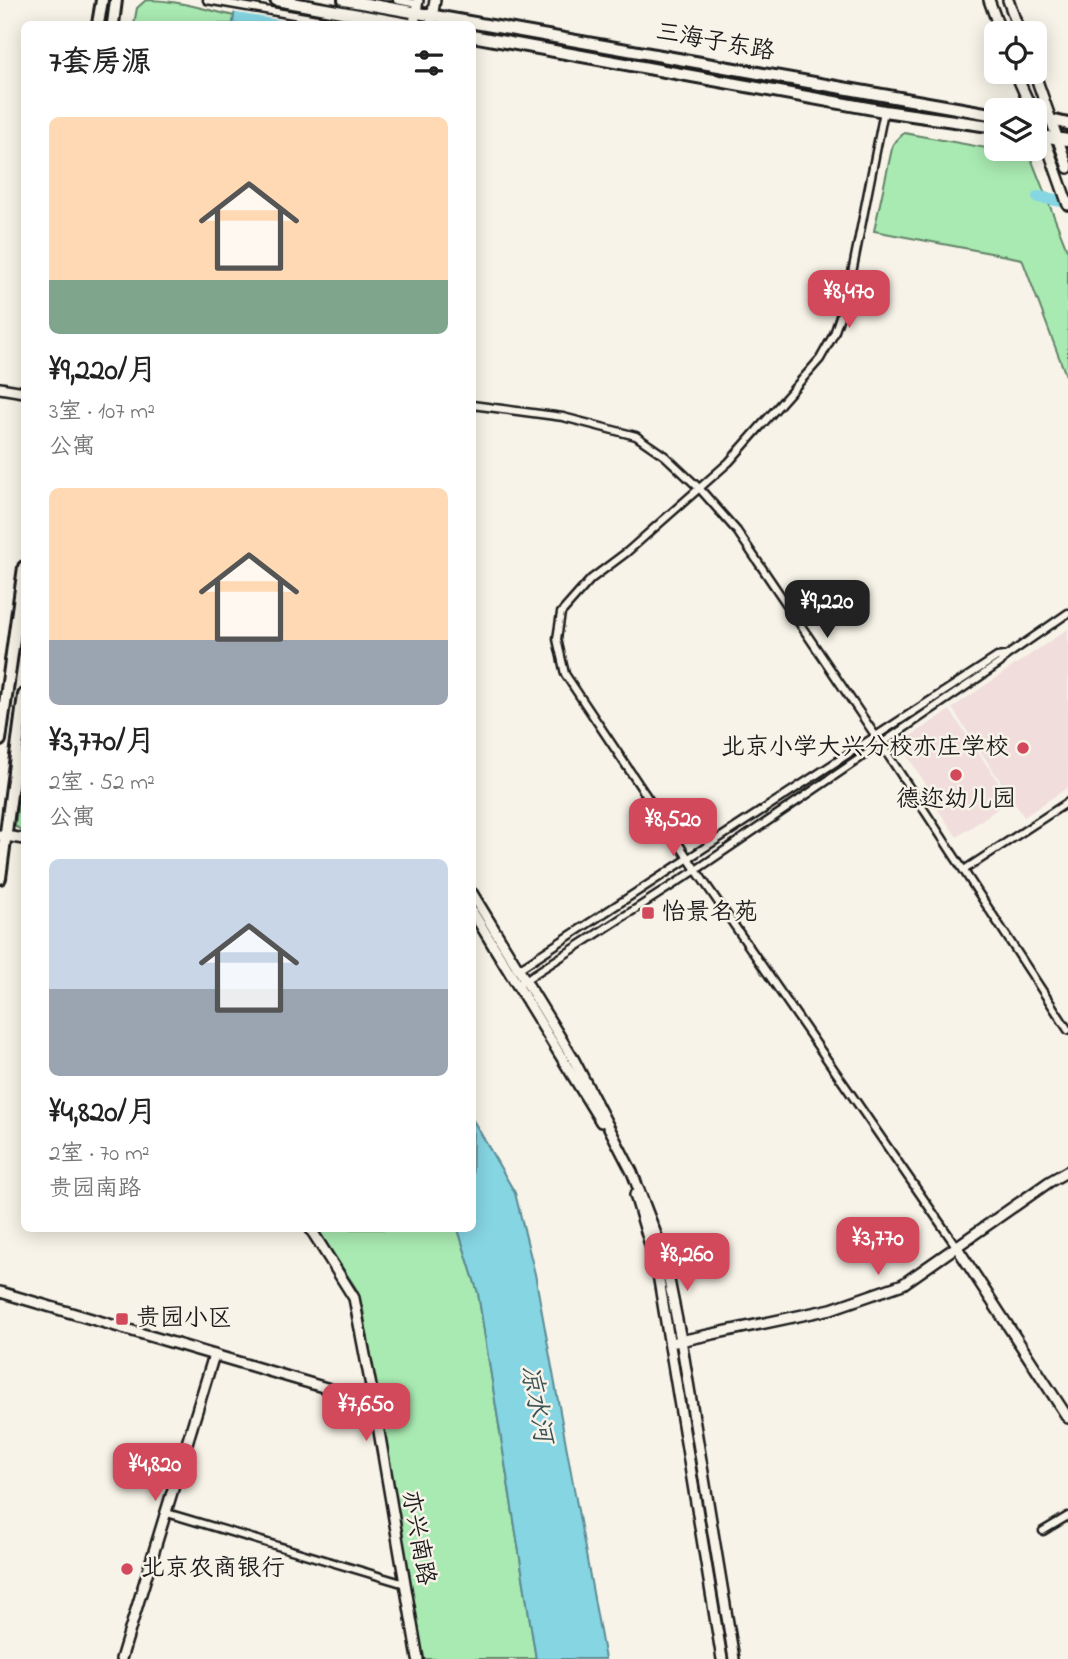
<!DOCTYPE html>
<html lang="zh">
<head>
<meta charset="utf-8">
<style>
	body { margin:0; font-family:"Indie Flower","LXGW WenKai TC",sans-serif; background:#f2f2f2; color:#222; height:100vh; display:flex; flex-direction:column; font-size:26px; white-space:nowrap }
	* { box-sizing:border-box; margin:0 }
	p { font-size:23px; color:#767676 }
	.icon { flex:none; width:38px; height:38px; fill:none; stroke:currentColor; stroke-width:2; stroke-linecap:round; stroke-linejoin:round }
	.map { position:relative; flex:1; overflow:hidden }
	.side { position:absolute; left:21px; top:21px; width:455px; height:1211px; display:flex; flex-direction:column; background:#fff; border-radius:10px; box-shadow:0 4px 18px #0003 }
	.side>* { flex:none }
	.buttons { position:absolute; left:984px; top:21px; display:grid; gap:14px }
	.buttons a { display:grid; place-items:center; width:63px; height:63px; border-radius:10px; background:#fff; box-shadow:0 4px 18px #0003; font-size:35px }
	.price { position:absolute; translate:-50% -60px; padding:0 16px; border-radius:14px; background:#d1495b; color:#fff; font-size:23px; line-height:46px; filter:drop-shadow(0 2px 4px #0008) }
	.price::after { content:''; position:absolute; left:50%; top:42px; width:21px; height:16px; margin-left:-10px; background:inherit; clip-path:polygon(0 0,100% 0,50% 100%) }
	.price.on { background:#222; color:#fff }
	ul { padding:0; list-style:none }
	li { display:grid; align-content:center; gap:14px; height:371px; padding:0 28px }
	li span { display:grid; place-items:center; height:217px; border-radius:10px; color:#555 }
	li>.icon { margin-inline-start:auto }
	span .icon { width:126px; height:126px; fill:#fffc; stroke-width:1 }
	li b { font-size:30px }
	h2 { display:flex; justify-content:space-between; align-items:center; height:84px; padding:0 28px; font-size:30px }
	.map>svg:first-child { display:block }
	.built { fill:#f0dddc }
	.green { fill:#a9eab2; stroke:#628367; stroke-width:2 }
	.water { fill:#86d5e3; stroke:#5c8b93; stroke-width:2 }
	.pier { fill:#f7f3e8 }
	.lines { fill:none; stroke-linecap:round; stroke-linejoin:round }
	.river { stroke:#86d5e3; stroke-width:12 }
	.street-casing { stroke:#1c1c1c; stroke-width:11 }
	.secondary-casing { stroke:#1c1c1c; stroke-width:14 }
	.primary-casing { stroke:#1c1c1c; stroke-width:16 }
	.street { stroke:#f7f3e8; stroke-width:6 }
	.secondary { stroke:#f7f3e8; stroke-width:9 }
	.primary { stroke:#f7f3e8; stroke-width:10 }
	.poi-dot { fill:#d1495b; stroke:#f7f3e8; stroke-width:2.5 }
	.labels { text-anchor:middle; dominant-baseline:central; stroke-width:5; stroke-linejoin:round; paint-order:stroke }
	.street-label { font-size:24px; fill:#1c1c1c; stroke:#f7f3e8 }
	.poi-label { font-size:24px; fill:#1c1c1c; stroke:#f7f3e8; text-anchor:start }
	.water-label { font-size:26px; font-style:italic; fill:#3c5458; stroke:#f7f3e8 }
</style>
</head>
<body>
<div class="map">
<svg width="1068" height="1659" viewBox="0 0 1068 1659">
	<rect width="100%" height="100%" fill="#f7f3e8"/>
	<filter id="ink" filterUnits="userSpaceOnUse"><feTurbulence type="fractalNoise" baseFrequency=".0143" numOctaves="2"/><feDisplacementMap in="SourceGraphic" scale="14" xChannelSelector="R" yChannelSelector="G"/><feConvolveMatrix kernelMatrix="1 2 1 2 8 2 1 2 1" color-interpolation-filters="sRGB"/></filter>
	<g filter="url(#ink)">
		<g class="built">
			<path d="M1068,629V787L1024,817L952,708Z"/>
			<path d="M950,710L1010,800L957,837L937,808L932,794L907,755L911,736Z"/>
		</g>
		<g class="green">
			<path d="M146,0C177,0 204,9 234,16L233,24H134L137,8Z"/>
			<path d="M904,133L1030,156L1068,252V381L1022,259L874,231L893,144Z"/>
			<path d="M24,753V832L15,826Z"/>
			<path d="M317,1229H458L478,1293L536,1659H422L363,1310L357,1290Z"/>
		</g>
		<g class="water">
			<path d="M236,0H303L300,24H233Z"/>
			<path d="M473,1120L515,1193L535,1274L605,1659H536L478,1293L458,1229L472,1228Z"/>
		</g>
		<path class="pier" d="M232,0H307L304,24L231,12Z"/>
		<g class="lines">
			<path class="river" d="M1038,197L1068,202"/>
			<defs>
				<g id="street">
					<path d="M207,0L346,24"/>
					<path d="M397,0L417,4"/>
					<path d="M884,111L848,293L834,334L820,359L729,462L627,552L591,579L561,613L557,639L565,674L696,870L956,1246"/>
					<path d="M472,405L563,417L636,436L665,456L700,489L737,531L875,735L1068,1030"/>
					<path d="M964,870L1068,802"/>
					<path d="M517,970L997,657L1004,656"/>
					<path d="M522,982L696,870L1000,663L1006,656L1068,613"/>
					<path d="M167,1513L405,1584"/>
					<path d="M1043,1531L1068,1516"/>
				</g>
				<g id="secondary">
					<path d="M989,0L1001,33"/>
					<path d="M1008,0L1020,33"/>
					<path d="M414,24L418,0"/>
					<path d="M431,24L435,0"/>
					<path d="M1015,72L1032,110"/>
					<path d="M1034,72L1068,168"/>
					<path d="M1034,116L1044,137L1068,205"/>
					<path d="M0,388L24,392"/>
					<path d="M0,835L24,839"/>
					<path d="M472,893L574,1060L632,1172L664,1255L681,1340L734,1659"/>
					<path d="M472,911L601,1122"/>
					<path d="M635,1195L657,1268L722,1659"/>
					<path d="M310,1228L354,1298L374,1402L418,1659"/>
					<path d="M956,1246L1068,1418"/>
					<path d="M0,1292L374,1402"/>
					<path d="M675,1342L831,1309L903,1284L1049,1182L1068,1171"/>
					<path d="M121,1659L214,1355"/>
				</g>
				<g id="primary">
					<path d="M276,0L408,24"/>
					<path d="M344,0L996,115"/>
					<path d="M98,24L102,0"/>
					<path d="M113,24L116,0"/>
					<path d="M472,36L884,111L996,127"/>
					<path d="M1034,117H1035"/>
					<path d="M1051,120L1068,124"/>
					<path d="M1034,135L1068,140"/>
					<path d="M0,740L24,567"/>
					<path d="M0,878L24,695"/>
				</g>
			</defs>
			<use href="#street" class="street-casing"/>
			<use href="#secondary" class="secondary-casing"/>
			<use href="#primary" class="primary-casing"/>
			<use href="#street" class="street"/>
			<use href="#secondary" class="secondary"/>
			<use href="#primary" class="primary"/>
		</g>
	</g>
	<g class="poi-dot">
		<circle cx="1023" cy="748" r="7"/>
		<circle cx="956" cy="775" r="7"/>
		<rect x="641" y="906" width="14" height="14" rx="3.5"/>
		<rect x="115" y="1312" width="14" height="14" rx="3.5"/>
		<circle cx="127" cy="1569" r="7"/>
	</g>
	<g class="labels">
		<g class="street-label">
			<text transform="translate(715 43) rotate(10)">三海子东路</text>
			<text transform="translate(417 1538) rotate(80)">亦兴南路</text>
		</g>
		<g class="poi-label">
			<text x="1009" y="748" text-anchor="end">北京小学大兴分校亦庄学校</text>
			<text x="956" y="800" text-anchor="middle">德迩幼儿园</text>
			<text x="662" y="913">怡景名苑</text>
			<text x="136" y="1319">贵园小区</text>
			<text x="141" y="1569">北京农商银行</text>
		</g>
		<g class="water-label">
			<text transform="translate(535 1404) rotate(79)">凉水河</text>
		</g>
	</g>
</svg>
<div class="buttons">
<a><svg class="icon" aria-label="locate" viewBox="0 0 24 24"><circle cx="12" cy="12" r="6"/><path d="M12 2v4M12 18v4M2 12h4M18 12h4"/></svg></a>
<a><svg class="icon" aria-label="layers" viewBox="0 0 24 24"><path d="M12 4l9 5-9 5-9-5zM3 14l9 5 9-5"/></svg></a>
</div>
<b class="price" style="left:849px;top:330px">¥8,470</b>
<b class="price on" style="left:827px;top:640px">¥9,220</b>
<b class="price" style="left:673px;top:858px">¥8,520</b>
<b class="price" style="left:878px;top:1277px">¥3,770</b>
<b class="price" style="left:687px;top:1293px">¥8,260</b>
<b class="price" style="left:366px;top:1443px">¥7,650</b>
<b class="price" style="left:155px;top:1503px">¥4,820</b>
<section class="side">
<h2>7套房源<svg class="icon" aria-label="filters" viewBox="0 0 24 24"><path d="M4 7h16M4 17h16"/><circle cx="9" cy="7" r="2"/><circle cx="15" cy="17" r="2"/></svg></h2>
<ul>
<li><span style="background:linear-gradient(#ffd9b3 75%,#7fa58c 0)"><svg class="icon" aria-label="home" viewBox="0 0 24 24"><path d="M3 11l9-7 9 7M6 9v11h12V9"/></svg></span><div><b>¥9,220/月</b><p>3室 · 107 m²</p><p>公寓</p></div></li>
<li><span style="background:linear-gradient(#ffd9b3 70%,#9aa5b1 0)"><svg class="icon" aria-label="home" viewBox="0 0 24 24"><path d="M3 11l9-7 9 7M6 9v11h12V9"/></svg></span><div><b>¥3,770/月</b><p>2室 · 52 m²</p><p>公寓</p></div></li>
<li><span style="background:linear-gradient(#c9d6e8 60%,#9aa5b1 0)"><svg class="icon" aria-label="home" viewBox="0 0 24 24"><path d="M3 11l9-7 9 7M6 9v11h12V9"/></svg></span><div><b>¥4,820/月</b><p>2室 · 70 m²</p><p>贵园南路</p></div></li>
</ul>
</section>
</div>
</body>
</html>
